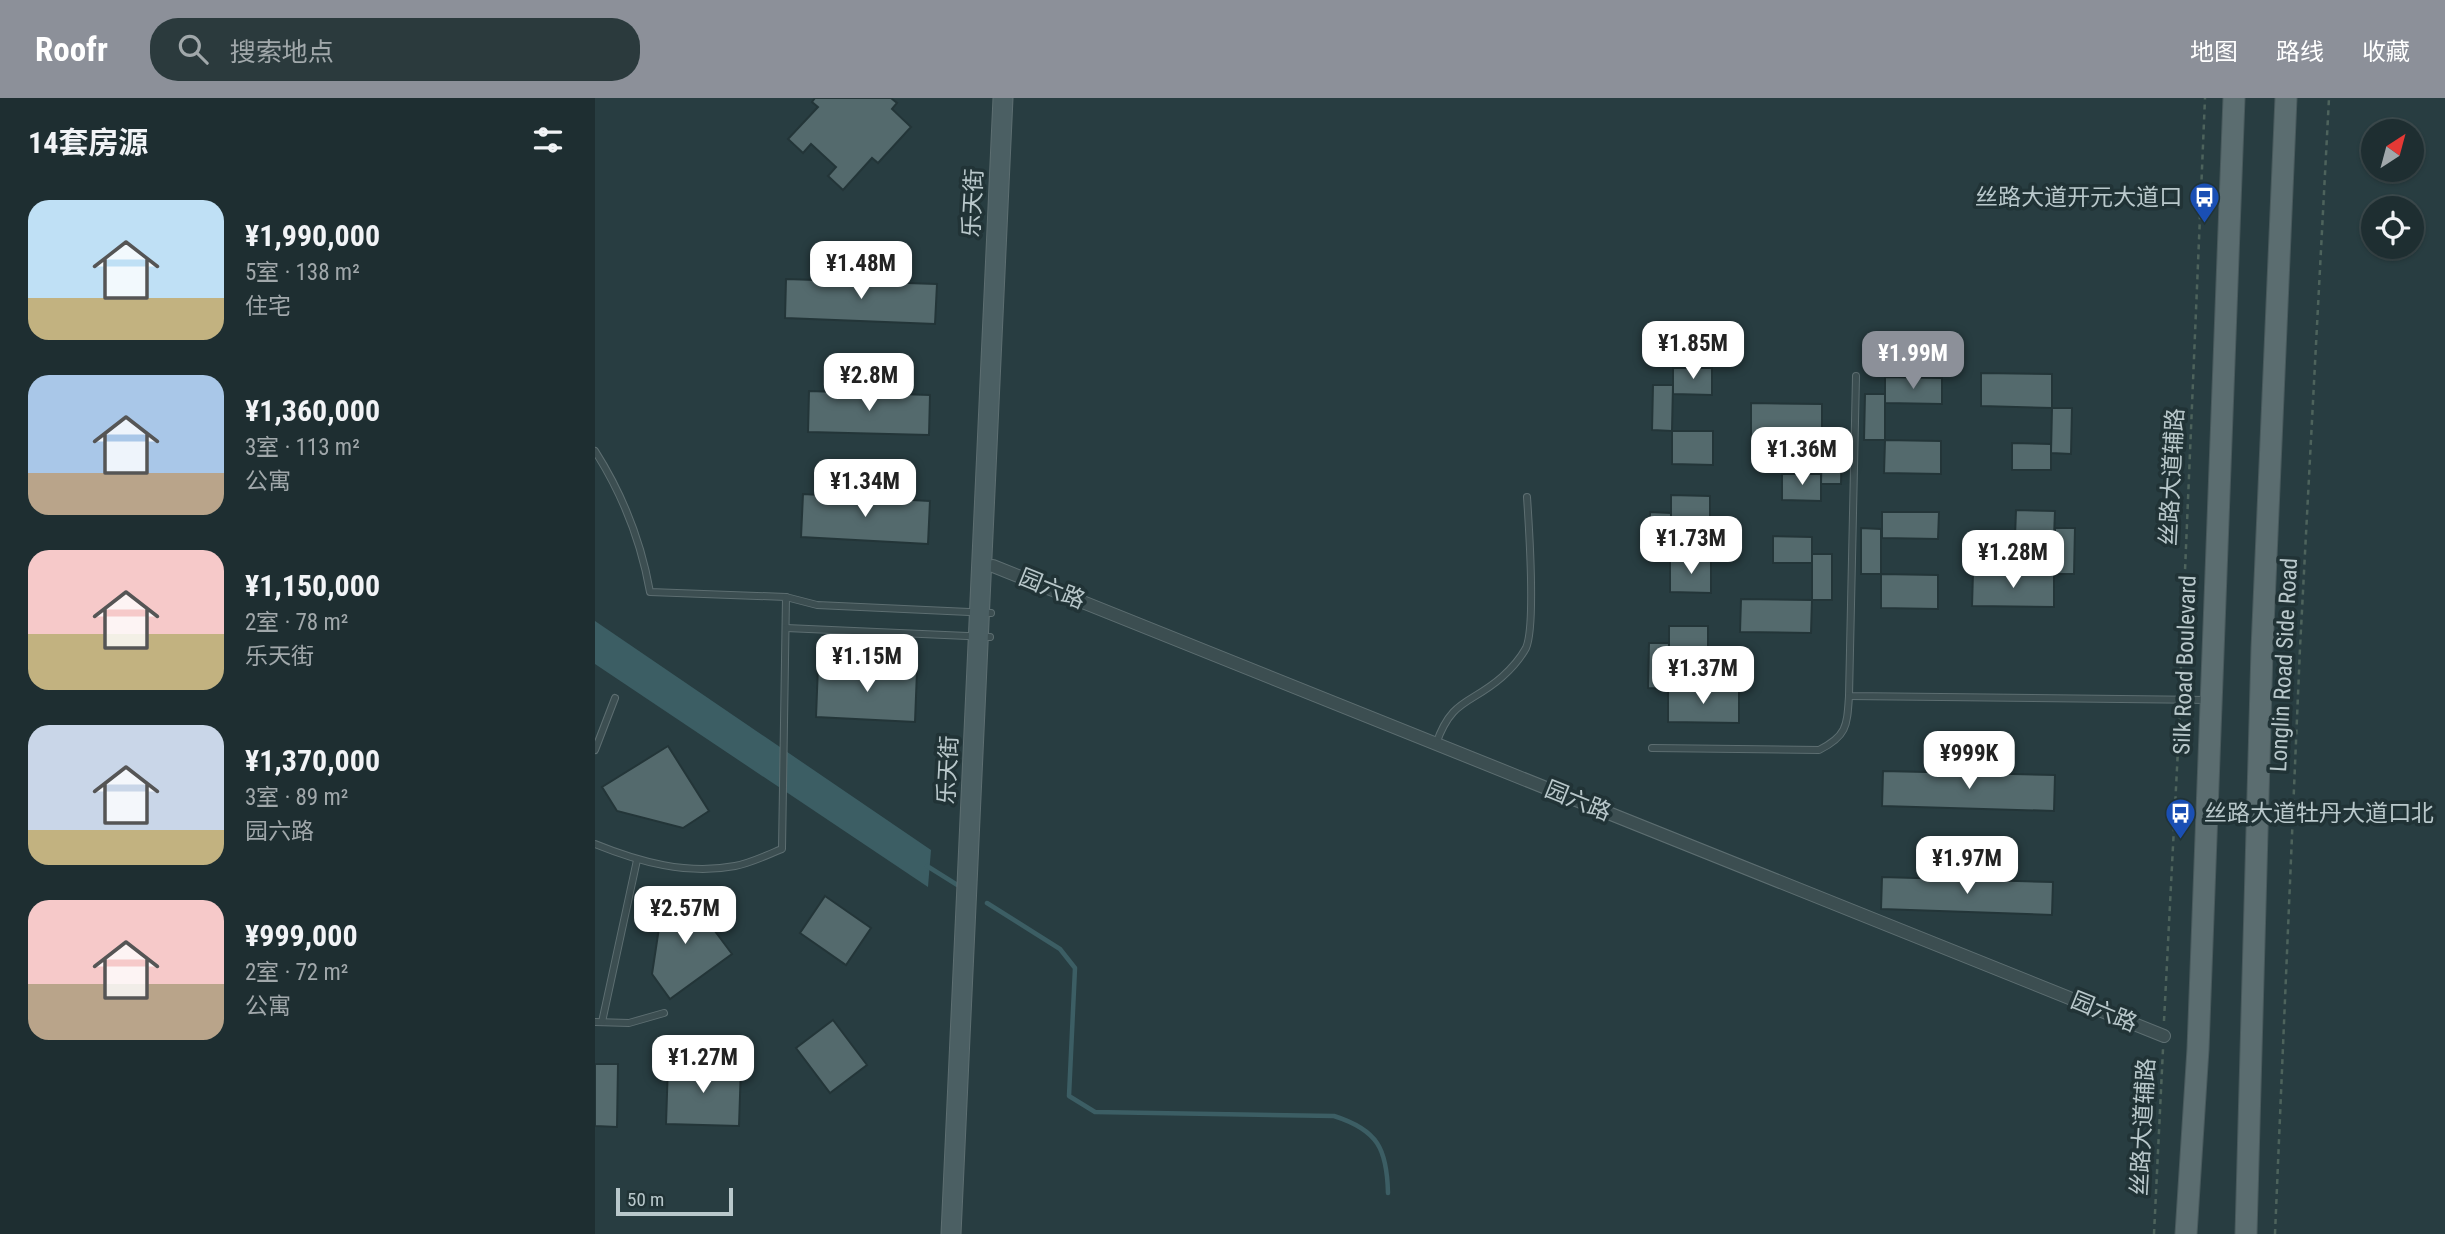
<!DOCTYPE html>
<html lang="zh">
<head>
<meta charset="utf-8">
<style>
	body { margin:0; font-family:"Roboto Condensed","Noto Sans SC",sans-serif; background:#2b3a3d; color:#f1f3f6; height:100vh; display:flex; flex-direction:column; font-size:26px; white-space:nowrap }
	* { box-sizing:border-box; margin:0 }
	p { font-size:23px; color:#a1a8ab }
	.icon { flex:none; width:38px; height:38px; fill:none; stroke:currentColor; stroke-width:2; stroke-linecap:round; stroke-linejoin:round }
	.map { position:relative; flex:1; overflow:hidden }
	.details { display:flex; flex-direction:column; background:#1e2e31; width:595px }
	.details>* { flex:none }
	.needle { width:46px; rotate:36deg }
	.buttons { position:absolute; left:1766px; top:21px; display:grid; gap:14px }
	.buttons a { display:grid; place-items:center; width:63px; height:63px; border-radius:50%; background:#1e2e31; box-shadow:0 2px 5px #0004,0 0 0 2px #3c4a4d; font-size:35px }
	.scale { position:absolute; left:21px; bottom:18px; width:117px; box-sizing:border-box; padding-left:7px; border:4px solid #b9c8cb; border-top:0; font-size:19px; line-height:24px; white-space:nowrap; color:#b9c8cb; -webkit-text-stroke:5px #213336; paint-order:stroke }
	.price { position:absolute; translate:-50% -60px; padding:0 16px; border-radius:14px; background:#fff; color:#222; font-size:23px; line-height:46px; filter:drop-shadow(0 2px 4px #0008) }
	.price::after { content:''; position:absolute; left:50%; top:42px; width:21px; height:16px; margin-left:-10px; background:inherit; clip-path:polygon(0 0,100% 0,50% 100%) }
	.price.on { background:#8c9099; color:#fff }
	ul { padding:0; list-style:none }
	li { display:flex; align-items:center; gap:21px; height:175px; padding:0 28px }
	li span { display:grid; place-items:center; flex:none; width:196px; height:140px; border-radius:21px; color:#555 }
	li>.icon { margin-inline-start:auto }
	span .icon { width:84px; height:84px; fill:#fffc; stroke-width:1 }
	li b { font-size:30px }
	h2 { display:flex; justify-content:space-between; align-items:center; height:84px; padding:0 28px; font-size:30px }
	header { display:flex; align-items:center; gap:42px; box-sizing:border-box; height:98px; padding:0 35px; background:#8c9099; color:#fff }
	header strong { font-size:33px }
	nav { display:flex; gap:38px; margin-inline-start:auto; font-size:24px }
	.search { width:490px; height:63px; background:#2b3a3d; display:flex; align-items:center; gap:18px; box-sizing:border-box; padding:0 24px; border-radius:28px; color:#a1a8ab; font-size:26px }
	main { display:flex; flex:1; min-height:0 }
	.map>svg:first-child { display:block }
	.water { fill:#3c5e64 }
	.lines { fill:none; stroke-linecap:round; stroke-linejoin:round }
	.stream { stroke:#3c5e64; stroke-width:4.5 }
	.building { fill:#546a6d; stroke:#233538; stroke-width:2 }
	.lane-casing { stroke:#5d6e71; stroke-width:8 }
	.street-casing { stroke:#5d6e71; stroke-width:14 }
	.secondary-casing { stroke:#5d6e71; stroke-width:21 }
	.primary-casing { stroke:#495a5d; stroke-width:23 }
	.path { stroke:#4d635c; stroke-width:2.5; stroke-dasharray:5 5; stroke-linecap:butt }
	.lane { stroke:#3c4e51; stroke-width:6 }
	.street { stroke:#3c4e51; stroke-width:12 }
	.secondary { stroke:#4b5f63; stroke-width:19 }
	.primary { stroke:#5b6d70; stroke-width:21 }
	.labels { text-anchor:middle; dominant-baseline:central; stroke-width:7; stroke-linejoin:round; paint-order:stroke }
	.poi-label { font-size:23px; fill:#b9c8cb; stroke:#213336; text-anchor:end }
	.street-label { font-size:23px; fill:#b9c8cb; stroke:#213336 }
</style>
</head>
<body>
<header>
<strong>Roofr</strong>
<div class="search"><svg class="icon" aria-label="search" viewBox="0 0 24 24"><circle cx="10" cy="10" r="6"/><path d="M15 15l6 6"/></svg>搜索地点</div>
<nav><a>地图</a><a>路线</a><a>收藏</a></nav>
</header>
<main>
<section class="details">
<h2>14套房源<svg class="icon" aria-label="filters" viewBox="0 0 24 24"><path d="M4 7h16M4 17h16"/><circle cx="9" cy="7" r="2"/><circle cx="15" cy="17" r="2"/></svg></h2>
<ul>
<li><span style="background:linear-gradient(#bfe0f5 70%,#c2b280 0)"><svg class="icon" aria-label="home" viewBox="0 0 24 24"><path d="M3 11l9-7 9 7M6 9v11h12V9"/></svg></span><div><b>¥1,990,000</b><p>5室 · 138 m²</p><p>住宅</p></div></li>
<li><span style="background:linear-gradient(#a9c7e8 70%,#b9a48a 0)"><svg class="icon" aria-label="home" viewBox="0 0 24 24"><path d="M3 11l9-7 9 7M6 9v11h12V9"/></svg></span><div><b>¥1,360,000</b><p>3室 · 113 m²</p><p>公寓</p></div></li>
<li><span style="background:linear-gradient(#f6c9c9 60%,#c2b280 0)"><svg class="icon" aria-label="home" viewBox="0 0 24 24"><path d="M3 11l9-7 9 7M6 9v11h12V9"/></svg></span><div><b>¥1,150,000</b><p>2室 · 78 m²</p><p>乐天街</p></div></li>
<li><span style="background:linear-gradient(#c9d6e8 75%,#c2b280 0)"><svg class="icon" aria-label="home" viewBox="0 0 24 24"><path d="M3 11l9-7 9 7M6 9v11h12V9"/></svg></span><div><b>¥1,370,000</b><p>3室 · 89 m²</p><p>园六路</p></div></li>
<li><span style="background:linear-gradient(#f6c9c9 60%,#b9a48a 0)"><svg class="icon" aria-label="home" viewBox="0 0 24 24"><path d="M3 11l9-7 9 7M6 9v11h12V9"/></svg></span><div><b>¥999,000</b><p>2室 · 72 m²</p><p>公寓</p></div></li>
</ul>
</section>
<div class="map">
<svg width="1850" height="1136" viewBox="0 0 1850 1136">
	<rect width="100%" height="100%" fill="#283d41"/>
	<path class="water" d="M0,523L336,752L333,789L0,566Z"/>
	<g class="lines">
		<g class="stream">
			<path d="M332,768L364,788"/>
			<path d="M392,805L465,851L480,870L474,998L500,1014L739,1018C783,1032 792,1051 793,1095"/>
		</g>
	</g>
	<g class="building">
		<path d="M220,0H296L302,5L297,11L316,29L283,65L277,60L248,92L233,78L241,69L216,46L208,55L193,41L223,9L217,4Z"/>
		<path d="M191,181L342,186L340,226L190,220Z"/>
		<path d="M1078,270H1117V297L1078,296Z"/>
		<path d="M1386,275L1457,276V310L1386,308Z"/>
		<path d="M1290,279L1347,280V306L1290,305Z"/>
		<path d="M1058,287H1078L1077,333L1057,332Z"/>
		<path d="M214,293L335,297L334,337L213,334Z"/>
		<path d="M1270,296H1290V342H1269Z"/>
		<path d="M1156,305L1227,306V340L1156,339Z"/>
		<path d="M1457,310H1477L1476,356L1456,355Z"/>
		<path d="M1077,333H1118V367L1077,366Z"/>
		<path d="M1227,340H1247L1246,386H1226Z"/>
		<path d="M1290,342L1346,343V376L1289,375Z"/>
		<path d="M1417,345L1456,346V372H1417Z"/>
		<path d="M1187,376H1226V403L1187,402Z"/>
		<path d="M208,396L335,403L333,446L206,439Z"/>
		<path d="M1076,397L1115,398V424H1076Z"/>
		<path d="M1421,412L1460,413L1459,439H1420Z"/>
		<path d="M1055,414L1076,415L1075,460H1055Z"/>
		<path d="M1287,414H1344L1343,441L1287,440Z"/>
		<path d="M1266,430L1286,431V476H1266Z"/>
		<path d="M1460,430H1480L1479,476H1459Z"/>
		<path d="M1178,438L1217,439V465H1178Z"/>
		<rect x="1217" y="456" width="20" height="46"/>
		<path d="M1075,460L1116,461V495L1075,494Z"/>
		<path d="M1378,474L1459,476V509L1377,508Z"/>
		<path d="M1286,476L1343,477V511L1286,510Z"/>
		<path d="M1146,501L1217,502L1216,535L1145,534Z"/>
		<path d="M1074,528H1113V555L1074,554Z"/>
		<path d="M1054,545H1074L1073,591L1053,590Z"/>
		<path d="M223,568L322,573L320,624L221,619Z"/>
		<path d="M1073,591L1144,592V625L1073,624Z"/>
		<path d="M73,648L114,713L88,730L22,713L7,689Z"/>
		<path d="M1288,673L1460,677L1459,713L1287,708Z"/>
		<path d="M1287,779L1458,784L1457,817L1286,811Z"/>
		<path d="M90,793L137,856L75,901L57,876L67,810Z"/>
		<path d="M230,798L276,830L251,867L205,835Z"/>
		<path d="M238,922L272,967L235,995L201,950Z"/>
		<path d="M0,966H23L22,1029L0,1028Z"/>
		<path d="M73,966L146,968L144,1028L71,1026Z"/>
	</g>
	<g class="lines">
		<defs>
			<g id="lane">
				<path d="M1261,278L1254,598L1614,602"/>
				<path d="M0,353C28,397 46,443 55,494L191,499L187,751C172,757 156,765 140,768C92,777 44,764 0,746"/>
				<path d="M191,499L222,507L396,515"/>
				<path d="M191,530L395,539"/>
				<path d="M841,646C857,600 875,607 907,579C916,571 925,561 931,550C941,527 934,429 932,399"/>
				<path d="M1057,650L1224,652C1252,638 1252,628 1254,598"/>
				<path d="M0,652L20,600"/>
				<path d="M0,924L34,925L69,915"/>
				<path d="M7,924L42,762"/>
			</g>
			<path id="street" d="M398,468L1569,938"/>
			<path id="secondary" d="M356,1136L408,0"/>
			<g id="primary">
				<path d="M1591,1136L1603,951L1639,0"/>
				<path d="M1651,1136L1667,551L1691,0"/>
			</g>
		</defs>
		<use href="#lane" class="lane-casing"/>
		<use href="#street" class="street-casing"/>
		<use href="#secondary" class="secondary-casing"/>
		<use href="#primary" class="primary-casing"/>
		<g class="path">
			<path d="M1585,591L1610,0"/>
			<path d="M1569,923L1585,612"/>
			<path d="M1559,1136L1568,951"/>
			<path d="M1680,1136L1705,550L1734,0"/>
		</g>
		<use href="#lane" class="lane"/>
		<use href="#street" class="street"/>
		<use href="#secondary" class="secondary"/>
		<use href="#primary" class="primary"/>
	</g>
	<defs>
		<symbol id="bus-pin" viewBox="-11 -11 22 30"><path d="M0 17L-7.5 6A9.5 9.5 0 1 1 7.5 6Z" fill="#1a4fb4" stroke="#213336"/><path d="M-5-6H5V4H4V6H2V4H-2V6H-4V4H-5ZM-3.5-4V0h7V-4ZM-3.5 1.2v1.5H-2V1.2ZM2 1.2v1.5H3.5V1.2Z" fill="#fff"/></symbol>
	</defs>
	<g fill-rule="evenodd">
		<use href="#bus-pin" x="1592" y="82" width="35" height="47"/>
		<use href="#bus-pin" x="1568" y="698" width="35" height="47"/>
	</g>
	<g class="labels">
		<g class="poi-label">
			<text x="1587" y="99">丝路大道开元大道口</text>
			<text x="1609" y="715" text-anchor="start">丝路大道牡丹大道口北</text>
		</g>
		<g class="street-label">
			<text transform="translate(378 105) rotate(-87)">乐天街</text>
			<text transform="translate(1577 379) rotate(-87)">丝路大道辅路</text>
			<text transform="translate(457 491) rotate(22)">园六路</text>
			<text transform="translate(1590 567) rotate(-88)">Silk Road Boulevard</text>
			<text transform="translate(1689 567) rotate(-87)">Longlin Road Side Road</text>
			<text transform="translate(353 672) rotate(-87)">乐天街</text>
			<text transform="translate(983 703) rotate(22)">园六路</text>
			<text transform="translate(1509 914) rotate(22)">园六路</text>
			<text transform="translate(1548 1029) rotate(-87)">丝路大道辅路</text>
		</g>
	</g>
</svg>
<div class="buttons">
<a><svg class="needle" viewBox="-14 -14 28 28"><path d="M0-13l5 13h-10z" fill="#e53935"/><path d="M0 13l5-13h-10z" fill="#a1a8ab"/></svg></a>
<a><svg class="icon" aria-label="locate" viewBox="0 0 24 24"><circle cx="12" cy="12" r="6"/><path d="M12 2v4M12 18v4M2 12h4M18 12h4"/></svg></a>
</div>
<div class="scale">50 m</div>
<b class="price" style="left:266px;top:203px">¥1.48M</b>
<b class="price" style="left:1098px;top:283px">¥1.85M</b>
<b class="price on" style="left:1318px;top:293px">¥1.99M</b>
<b class="price" style="left:274px;top:315px">¥2.8M</b>
<b class="price" style="left:1207px;top:389px">¥1.36M</b>
<b class="price" style="left:270px;top:421px">¥1.34M</b>
<b class="price" style="left:1096px;top:478px">¥1.73M</b>
<b class="price" style="left:1418px;top:492px">¥1.28M</b>
<b class="price" style="left:272px;top:596px">¥1.15M</b>
<b class="price" style="left:1108px;top:608px">¥1.37M</b>
<b class="price" style="left:1374px;top:693px">¥999K</b>
<b class="price" style="left:1372px;top:798px">¥1.97M</b>
<b class="price" style="left:90px;top:848px">¥2.57M</b>
<b class="price" style="left:108px;top:997px">¥1.27M</b>
</div>
</main>
</body>
</html>
